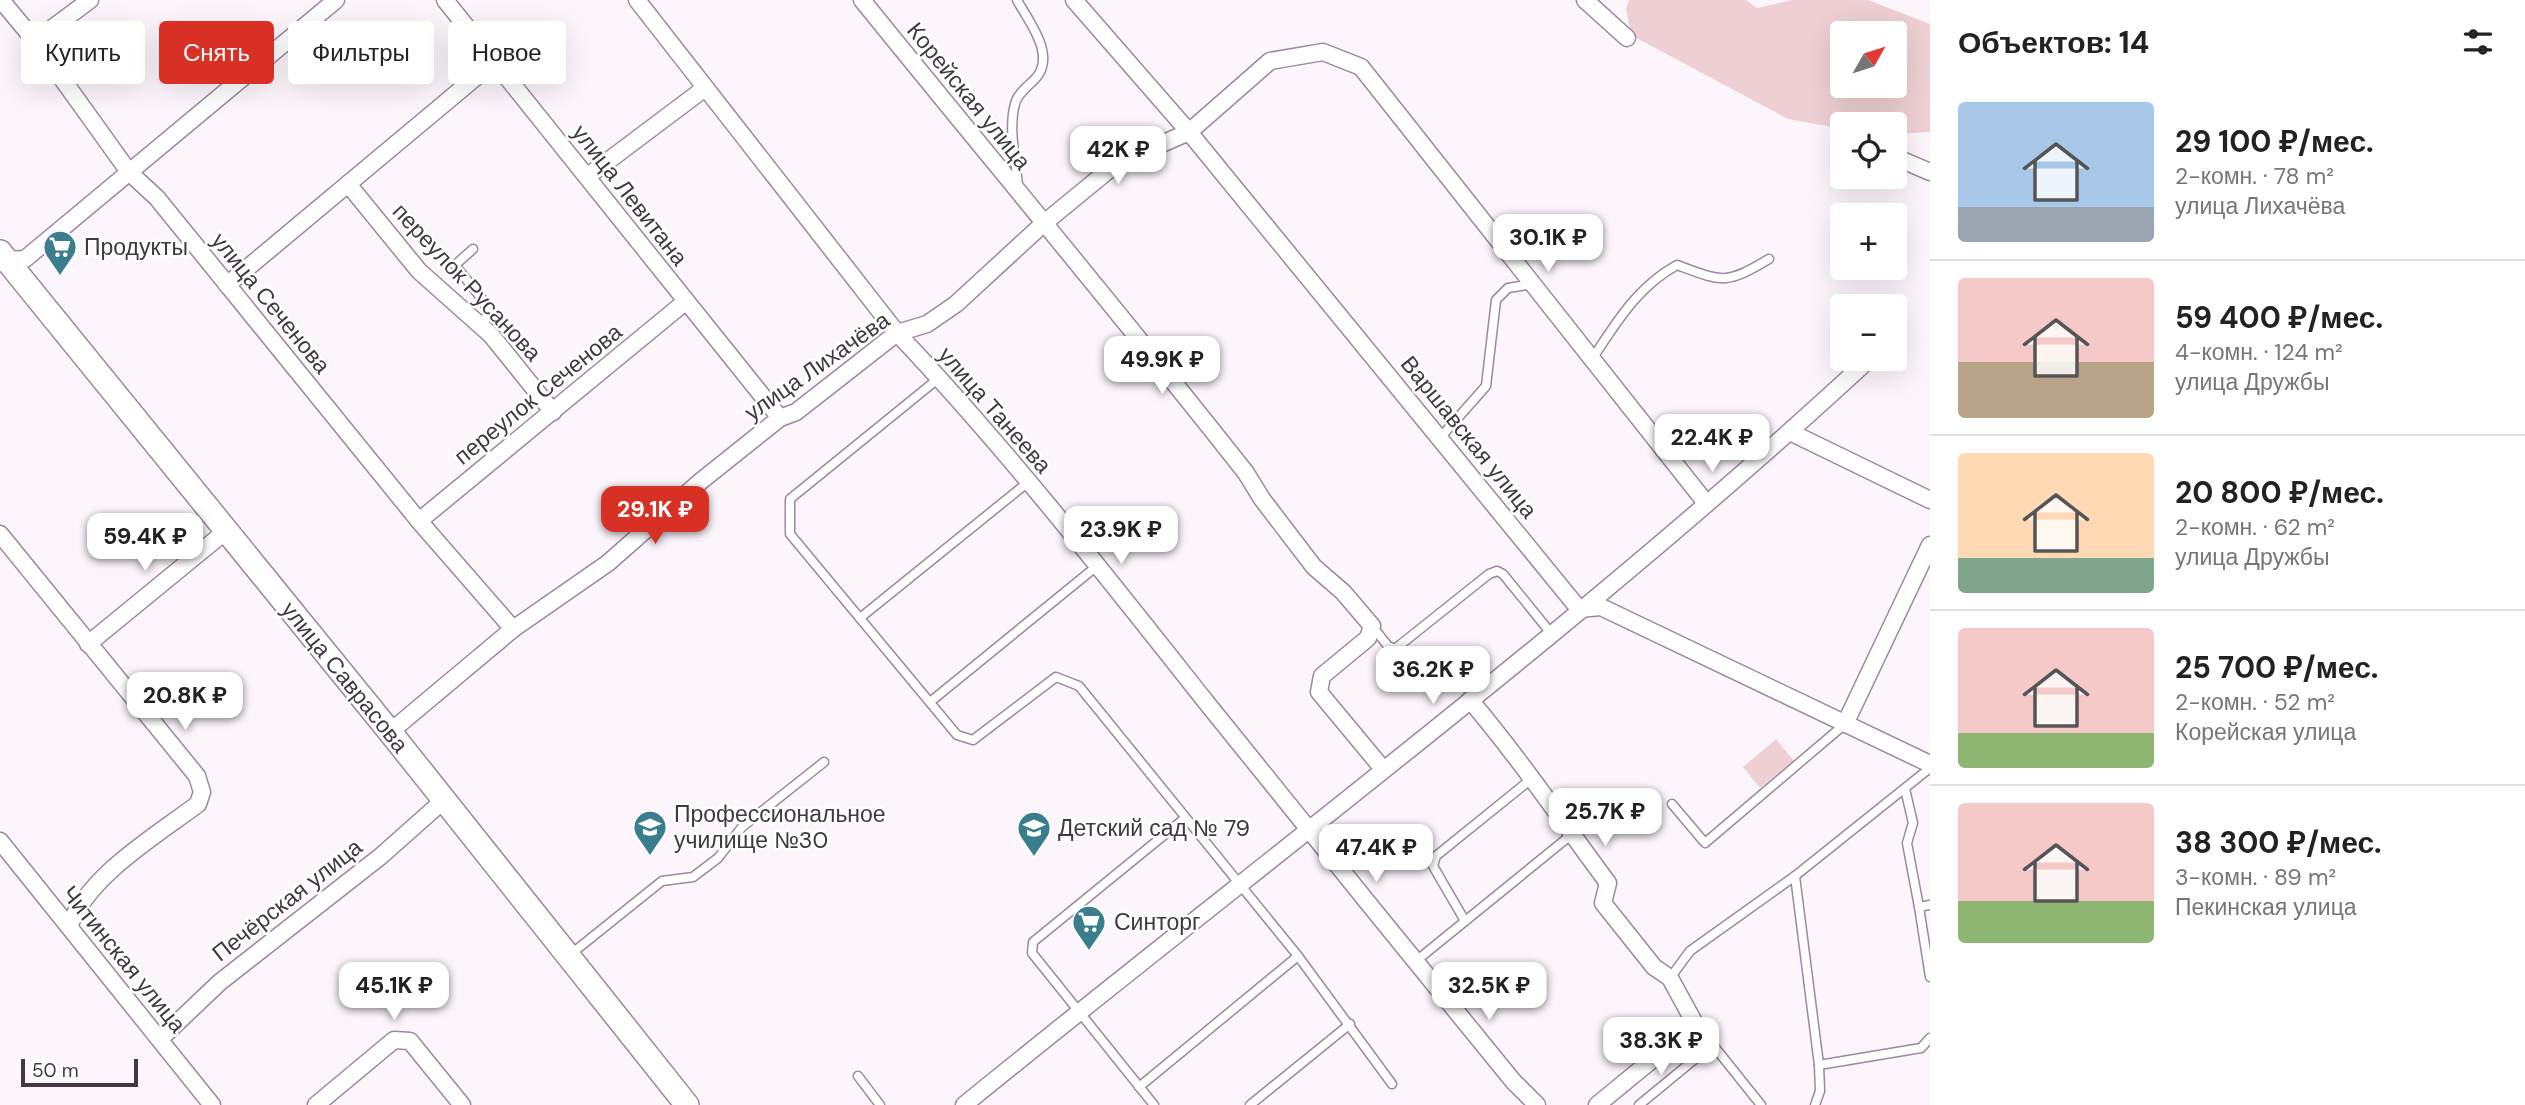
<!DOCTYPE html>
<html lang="ru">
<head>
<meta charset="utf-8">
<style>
	body { margin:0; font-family:"DM Sans",sans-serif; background:#f2f2f2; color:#222; height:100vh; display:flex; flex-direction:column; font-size:26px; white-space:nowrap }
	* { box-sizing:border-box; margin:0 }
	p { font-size:23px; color:#767676 }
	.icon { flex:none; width:38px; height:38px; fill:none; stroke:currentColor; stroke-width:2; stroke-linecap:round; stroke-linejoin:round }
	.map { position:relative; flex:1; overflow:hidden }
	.details { display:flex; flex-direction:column; background:#fff; width:595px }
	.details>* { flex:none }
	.guide { position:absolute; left:21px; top:21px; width:665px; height:63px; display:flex; gap:14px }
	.needle { width:46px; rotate:51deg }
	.buttons { position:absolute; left:1830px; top:21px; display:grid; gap:14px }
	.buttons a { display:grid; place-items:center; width:77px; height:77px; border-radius:7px; background:#fff; box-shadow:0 7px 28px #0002; font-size:35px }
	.scale { position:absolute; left:21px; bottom:18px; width:117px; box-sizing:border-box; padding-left:7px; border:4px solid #423743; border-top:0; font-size:19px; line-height:24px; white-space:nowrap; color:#423743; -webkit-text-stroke:5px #fff; paint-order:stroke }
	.price { position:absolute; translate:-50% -60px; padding:0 16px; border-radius:14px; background:#fff; color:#222; font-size:23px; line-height:46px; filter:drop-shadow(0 2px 4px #0008) }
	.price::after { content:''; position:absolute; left:50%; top:42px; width:21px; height:16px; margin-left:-10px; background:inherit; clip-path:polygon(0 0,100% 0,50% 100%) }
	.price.on { background:#d93025; color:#fff }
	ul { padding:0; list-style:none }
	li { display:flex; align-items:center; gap:21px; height:175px; padding:0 28px }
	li+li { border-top:2px solid #e0e0e0 }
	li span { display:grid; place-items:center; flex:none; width:196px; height:140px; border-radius:7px; color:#555 }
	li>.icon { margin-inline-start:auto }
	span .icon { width:84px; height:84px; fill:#fffc; stroke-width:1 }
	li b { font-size:30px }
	h2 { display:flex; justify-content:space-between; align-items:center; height:84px; padding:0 28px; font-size:30px }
	.pill { padding:0 24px; border-radius:7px; background:#fff; box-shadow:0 7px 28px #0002; font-size:24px; line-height:63px }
	.pill.on { background:#d93025; color:#fff }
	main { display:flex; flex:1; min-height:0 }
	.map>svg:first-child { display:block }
	.green { fill:#eed0d4; fill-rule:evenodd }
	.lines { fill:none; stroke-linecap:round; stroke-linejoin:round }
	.lane-casing { stroke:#9e86a1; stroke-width:11 }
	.street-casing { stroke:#9e86a1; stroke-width:19 }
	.secondary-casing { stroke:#9e86a1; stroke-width:26 }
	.lane { stroke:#fff; stroke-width:8 }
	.street { stroke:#fff; stroke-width:16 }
	.secondary { stroke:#fff; stroke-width:23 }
	.labels { text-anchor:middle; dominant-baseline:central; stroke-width:5; stroke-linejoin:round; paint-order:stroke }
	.street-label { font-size:23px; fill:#423743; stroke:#fff }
	.poi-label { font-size:23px; fill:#423743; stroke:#fff; text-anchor:start }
</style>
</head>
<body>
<main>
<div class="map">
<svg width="1930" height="1105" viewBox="0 0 1930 1105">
	<rect width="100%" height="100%" fill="#fcf6fc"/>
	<g class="green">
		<path d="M1629,0H1746L1757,8L1792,0H1868L1930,24V132L1895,134V124H1843V129L1788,119L1631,35L1626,9ZM1843,33H1895V86H1843Z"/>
		<path d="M1776,739L1794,761L1760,788L1743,767Z"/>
	</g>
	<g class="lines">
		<defs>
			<g id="lane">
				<path d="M1017,0C1029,22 1057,56 1035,79C1028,86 1017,94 1015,104C1008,128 1016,160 1018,186"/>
				<path d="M473,249L455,265L482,299L488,312L482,328"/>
				<path d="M1592,359C1617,322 1637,287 1677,265C1723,282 1725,285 1769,259"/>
				<path d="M939,378L790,499V534L957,735L973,740L1056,677L1079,686L1298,956L1392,1084"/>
				<path d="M1440,438L1486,386L1496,300L1508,288L1533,284"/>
				<path d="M860,618L1027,483"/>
				<path d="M1372,626L1388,646L1395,649L1489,574L1497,571L1503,574L1550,632"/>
				<path d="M930,702L1097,566"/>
				<path d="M1905,789L1913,823L1907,843L1919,907L1930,905"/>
				<path d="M1672,804L1705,843L1845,724"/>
				<path d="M1919,907L1930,977"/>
				<path d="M1465,921L1433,866L1436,856L1530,780"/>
				<path d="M571,954L662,881L693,877L718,858L742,827L824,762"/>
				<path d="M1416,961L1571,835"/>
				<path d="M1670,978L1690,951L1795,876"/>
				<path d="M1693,1020L1761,1105"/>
				<path d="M1819,1065L1921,1048L1930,1038"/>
				<path d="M858,1076L880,1105"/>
				<path d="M1139,1087L1298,956"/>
				<path d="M1154,1105L1032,953L1033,942L1185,818"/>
				<path d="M1250,1105L1350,1024"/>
				<path d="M1639,1105L1712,1045"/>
				<path d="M1815,1105L1820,1091L1819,1065L1795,876L1930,768"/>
			</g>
			<g id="street">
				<path d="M1,0L35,41L129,172L157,198L419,521L513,629"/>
				<path d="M445,0L780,418"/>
				<path d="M637,0L897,333C1007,449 1107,577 1206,702C1308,829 1410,955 1513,1081L1537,1105"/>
				<path d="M862,0C990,158 1120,313 1246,473L1262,499L1314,567L1343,592L1372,626L1368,638L1322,676L1319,692L1383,769"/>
				<path d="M1074,0L1189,132L1579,609L1601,607L1930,764"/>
				<path d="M1585,0L1627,38"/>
				<path d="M35,41L90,0"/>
				<path d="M1895,157L1930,172"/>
				<path d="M1842,161H1843"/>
				<path d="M588,176L705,88"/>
				<path d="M348,184L419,271L491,335L553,412"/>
				<path d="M2,263L6,260L25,259L336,0"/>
				<path d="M227,285L494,62"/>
				<path d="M1790,432L1930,500"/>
				<path d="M419,521L685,302"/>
				<path d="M0,534L197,776L202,792L198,804C155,836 88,876 69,927"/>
				<path d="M88,644L226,531"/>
				<path d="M1470,700C1520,759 1562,821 1608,883L1603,903L1654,967L1670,978L1693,1020L1664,1050L1597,1105"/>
				<path d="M1845,724L1930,545"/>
				<path d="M390,732L513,629L608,563L701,481L780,418L796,412L897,333L927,324L956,304L1043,224L1116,164L1189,132L1270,61L1323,52L1361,67L1706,503"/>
				<path d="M0,841L212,1105"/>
				<path d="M160,1039L220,982L381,856L444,800"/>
				<path d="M316,1105L394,1040L410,1041L462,1105"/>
				<path d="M964,1105C1265,860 1579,627 1865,363"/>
			</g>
			<path id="secondary" d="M0,252L390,732L687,1105"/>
		</defs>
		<use href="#lane" class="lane-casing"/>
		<use href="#street" class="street-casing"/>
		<use href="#secondary" class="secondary-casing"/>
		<use href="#lane" class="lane"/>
		<use href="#street" class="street"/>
		<use href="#secondary" class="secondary"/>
	</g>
	<defs>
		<symbol id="supermarket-pin" viewBox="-11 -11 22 30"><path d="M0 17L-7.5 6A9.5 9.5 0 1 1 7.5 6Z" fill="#3a7e8d" stroke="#fff"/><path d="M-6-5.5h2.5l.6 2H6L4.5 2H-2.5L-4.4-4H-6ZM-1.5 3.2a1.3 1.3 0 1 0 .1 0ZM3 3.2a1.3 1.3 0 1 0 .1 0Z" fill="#fff"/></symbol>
		<symbol id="university-pin" viewBox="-11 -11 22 30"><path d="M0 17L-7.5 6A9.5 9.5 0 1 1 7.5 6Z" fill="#3a7e8d" stroke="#fff"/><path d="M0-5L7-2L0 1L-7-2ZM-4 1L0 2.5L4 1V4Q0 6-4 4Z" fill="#fff"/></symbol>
		<symbol id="school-pin" viewBox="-11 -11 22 30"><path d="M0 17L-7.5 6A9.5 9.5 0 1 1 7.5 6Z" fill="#3a7e8d" stroke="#fff"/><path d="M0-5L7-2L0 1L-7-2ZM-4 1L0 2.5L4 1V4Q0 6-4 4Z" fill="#fff"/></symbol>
	</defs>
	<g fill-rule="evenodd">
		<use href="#supermarket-pin" x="41" y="228" width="38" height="52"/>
		<use href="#university-pin" x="631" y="808" width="38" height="52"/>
		<use href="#school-pin" x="1015" y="809" width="38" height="52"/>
		<use href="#supermarket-pin" x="1070" y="903" width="38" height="52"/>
	</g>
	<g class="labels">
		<g class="street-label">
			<text transform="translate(969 96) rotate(51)">Корейская улица</text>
			<text transform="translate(630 195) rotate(52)">улица Левитана</text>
			<text transform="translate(467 282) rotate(47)">переулок Русанова</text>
			<text transform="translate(271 303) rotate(51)">улица Сеченова</text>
			<text transform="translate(817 366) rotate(-35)">улица Лихачёва</text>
			<text transform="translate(538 394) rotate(-39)">переулок Сеченова</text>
			<text transform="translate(995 410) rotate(49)">улица Танеева</text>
			<text transform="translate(1469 437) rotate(51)">Варшавская улица</text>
			<text transform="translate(345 677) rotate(51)">улица Саврасова</text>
			<text transform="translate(287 900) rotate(-38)">Печёрская улица</text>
			<text transform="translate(124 959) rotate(51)">Читинская улица</text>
		</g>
		<g class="poi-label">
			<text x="84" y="247">Продукты</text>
			<text x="674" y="814">Профессиональное<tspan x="674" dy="26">училище №30</tspan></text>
			<text x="1058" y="828">Детский сад № 79</text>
			<text x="1114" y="922">Синторг</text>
		</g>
	</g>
</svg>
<div class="buttons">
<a><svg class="needle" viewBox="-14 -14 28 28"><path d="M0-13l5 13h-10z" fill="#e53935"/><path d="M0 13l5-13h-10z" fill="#767676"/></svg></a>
<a><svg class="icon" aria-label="locate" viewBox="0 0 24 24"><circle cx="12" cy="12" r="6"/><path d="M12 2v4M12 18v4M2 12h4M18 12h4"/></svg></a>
<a>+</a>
<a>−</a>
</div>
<div class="scale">50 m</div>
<b class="price" style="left:1118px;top:186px">42K ₽</b>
<b class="price" style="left:1548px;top:274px">30.1K ₽</b>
<b class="price" style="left:1162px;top:396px">49.9K ₽</b>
<b class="price" style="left:1712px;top:474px">22.4K ₽</b>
<b class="price on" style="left:655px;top:546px">29.1K ₽</b>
<b class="price" style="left:1121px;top:566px">23.9K ₽</b>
<b class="price" style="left:145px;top:573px">59.4K ₽</b>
<b class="price" style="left:1433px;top:706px">36.2K ₽</b>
<b class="price" style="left:185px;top:732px">20.8K ₽</b>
<b class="price" style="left:1605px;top:848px">25.7K ₽</b>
<b class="price" style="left:1376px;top:884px">47.4K ₽</b>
<b class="price" style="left:394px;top:1022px">45.1K ₽</b>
<b class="price" style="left:1489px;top:1022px">32.5K ₽</b>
<b class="price" style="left:1661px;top:1077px">38.3K ₽</b>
<div class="guide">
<a class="pill">Купить</a>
<a class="pill on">Снять</a>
<a class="pill">Фильтры</a>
<a class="pill">Новое</a>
</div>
</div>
<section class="details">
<h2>Объектов: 14<svg class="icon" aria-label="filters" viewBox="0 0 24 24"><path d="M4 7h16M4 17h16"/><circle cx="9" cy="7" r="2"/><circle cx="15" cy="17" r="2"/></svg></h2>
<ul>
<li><span style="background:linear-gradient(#a9c7e8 75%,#9aa5b1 0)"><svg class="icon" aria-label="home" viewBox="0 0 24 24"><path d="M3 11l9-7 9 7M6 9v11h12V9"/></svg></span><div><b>29 100 ₽/мес.</b><p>2-комн. · 78 m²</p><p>улица Лихачёва</p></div></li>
<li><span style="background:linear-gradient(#f6c9c9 60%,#b9a48a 0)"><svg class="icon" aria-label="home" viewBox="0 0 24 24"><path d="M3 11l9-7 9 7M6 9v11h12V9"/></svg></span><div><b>59 400 ₽/мес.</b><p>4-комн. · 124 m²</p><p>улица Дружбы</p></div></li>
<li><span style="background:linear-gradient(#ffd9b3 75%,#7fa58c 0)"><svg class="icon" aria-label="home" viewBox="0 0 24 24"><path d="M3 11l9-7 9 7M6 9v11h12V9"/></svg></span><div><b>20 800 ₽/мес.</b><p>2-комн. · 62 m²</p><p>улица Дружбы</p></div></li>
<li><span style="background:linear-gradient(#f6c9c9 75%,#8fb573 0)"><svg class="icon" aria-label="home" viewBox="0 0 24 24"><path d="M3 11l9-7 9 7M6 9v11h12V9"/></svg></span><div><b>25 700 ₽/мес.</b><p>2-комн. · 52 m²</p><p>Корейская улица</p></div></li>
<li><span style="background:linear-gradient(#f6c9c9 70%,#8fb573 0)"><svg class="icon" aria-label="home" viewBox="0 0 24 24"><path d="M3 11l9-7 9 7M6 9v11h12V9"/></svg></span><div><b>38 300 ₽/мес.</b><p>3-комн. · 89 m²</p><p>Пекинская улица</p></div></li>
</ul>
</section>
</main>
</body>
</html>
